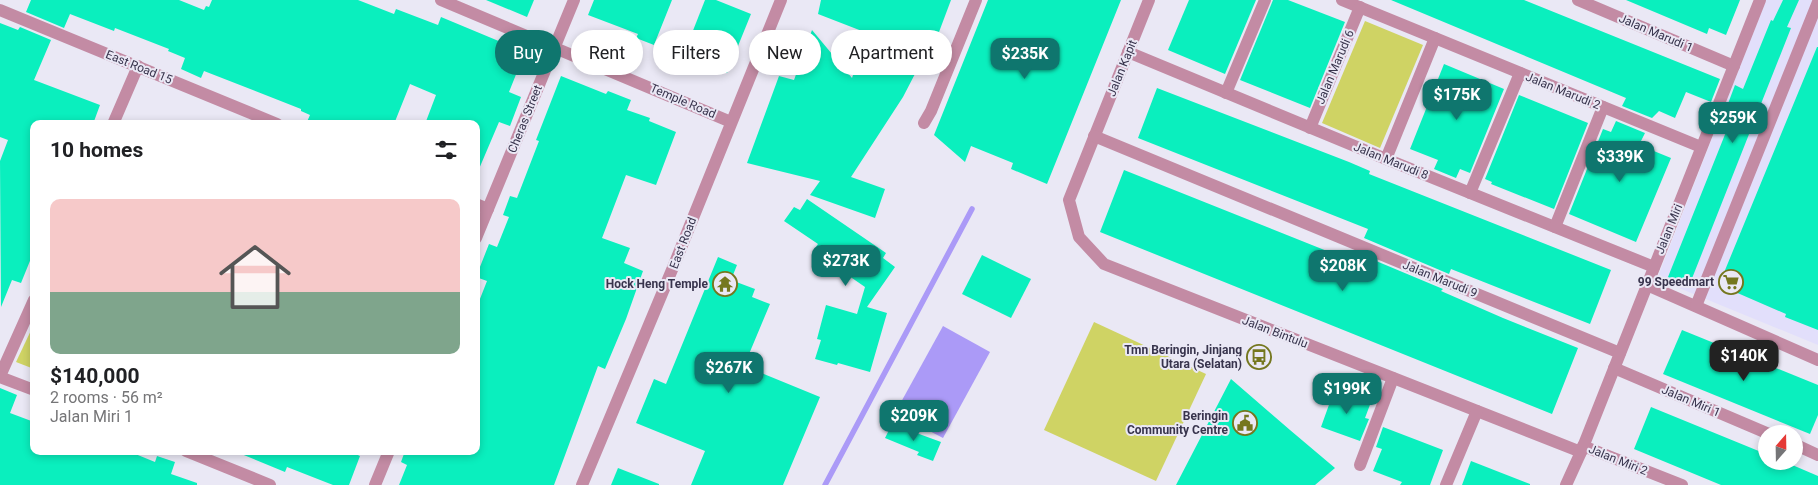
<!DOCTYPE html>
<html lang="en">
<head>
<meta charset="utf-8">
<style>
	body { margin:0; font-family:Roboto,sans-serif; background:#f6f6f6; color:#202124; height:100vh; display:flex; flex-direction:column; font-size:19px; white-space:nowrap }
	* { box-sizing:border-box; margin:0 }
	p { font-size:16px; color:#757577 }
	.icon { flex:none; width:28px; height:28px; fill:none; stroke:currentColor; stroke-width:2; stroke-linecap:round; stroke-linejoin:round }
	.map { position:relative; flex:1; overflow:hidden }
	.panel { position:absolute; left:30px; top:120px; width:450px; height:335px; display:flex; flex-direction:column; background:#fff; border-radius:10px; box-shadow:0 2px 8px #0003 }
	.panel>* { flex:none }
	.guide { position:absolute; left:495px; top:30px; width:475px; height:45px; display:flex; gap:10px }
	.needle { width:32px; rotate:20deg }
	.controls { position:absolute; left:1758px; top:425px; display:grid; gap:10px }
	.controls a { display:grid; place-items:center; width:45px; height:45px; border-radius:50%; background:#fff; box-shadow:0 2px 8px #0003; font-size:25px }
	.price { position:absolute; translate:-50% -42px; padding:0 11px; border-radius:10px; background:#0f766e; color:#fff; font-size:16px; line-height:32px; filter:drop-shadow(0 1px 2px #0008) }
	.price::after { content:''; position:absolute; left:50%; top:30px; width:15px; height:11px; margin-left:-8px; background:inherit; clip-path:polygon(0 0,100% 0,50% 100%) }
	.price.current { background:#222; color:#fff }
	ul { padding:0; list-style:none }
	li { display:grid; align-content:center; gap:10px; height:265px; padding:0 20px }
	li span { display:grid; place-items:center; height:155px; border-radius:10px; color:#555 }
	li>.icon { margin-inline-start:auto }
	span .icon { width:90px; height:90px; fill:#fffc; stroke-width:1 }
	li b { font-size:21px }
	h2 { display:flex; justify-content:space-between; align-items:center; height:60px; padding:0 20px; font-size:21px }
	.chip { padding:0 18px; border-radius:22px; background:#fff; box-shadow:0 2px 8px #0003; font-size:18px; line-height:45px }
	.chip.current { background:#0f766e; color:#fff }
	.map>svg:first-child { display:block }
	.built { fill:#e2dffb }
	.green { fill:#cfd364 }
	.water { fill:#ab9af7 }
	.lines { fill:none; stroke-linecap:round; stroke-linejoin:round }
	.stream { stroke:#ab9af7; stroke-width:5.5 }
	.building { fill:#0aefbe }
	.minor { stroke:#c38ba4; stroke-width:12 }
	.labels { text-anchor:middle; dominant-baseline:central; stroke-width:4; stroke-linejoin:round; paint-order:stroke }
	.street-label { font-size:12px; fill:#38344d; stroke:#eae8f5 }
	.poi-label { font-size:12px; font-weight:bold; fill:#38344d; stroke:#eae8f5; text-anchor:end }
</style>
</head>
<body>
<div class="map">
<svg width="1818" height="485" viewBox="0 0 1818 485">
	<rect width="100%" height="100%" fill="#eae8f5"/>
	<path class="built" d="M1766,0H1818V345L1657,279Z"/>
	<g class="green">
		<path d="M1365,21L1423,45L1380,148L1322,123Z"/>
		<path d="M1094,322L1206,374L1156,481L1044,430Z"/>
		<path d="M34,324V369L16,362Z"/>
	</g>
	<path class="water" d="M943,326L990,352L943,438L895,413Z"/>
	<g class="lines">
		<path class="stream" d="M825,485L972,209"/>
	</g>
	<g class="building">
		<path d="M31,0H179L204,10L206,6L209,7L212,0H358L394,14L396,9L438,25L441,17L525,52L509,92L521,97L510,126L499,122L476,176V124H425L436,95L410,84L394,124H306L310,115L301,111V109L204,71L201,78L181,69L185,58L168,51L169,49L115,28L114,31L70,14L64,28L26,12Z"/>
		<path d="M486,0H534L527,17Z"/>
		<path d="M594,0H672L654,45L636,38L638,34L588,15Z"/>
		<path d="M705,0H716L751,14L727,73L683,56Z"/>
		<path d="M821,0H951L924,72L917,70L903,97L851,177L885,189L875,218L810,195L820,181L747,163L779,76L794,80L812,30L852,78L867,33L818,14Z"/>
		<path d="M988,0H1121L1047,184L1011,169L1013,163L971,146L965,162L934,135Z"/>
		<path d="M1189,0H1256L1225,74L1168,50Z"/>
		<path d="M1273,0H1288L1345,22L1310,108L1240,80Z"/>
		<path d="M1391,0H1524L1720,79L1711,102L1686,92L1675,118L1659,111L1652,118L1622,106L1626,98Z"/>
		<path d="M1626,0H1740L1726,35L1709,28L1707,34Z"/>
		<path d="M1783,0H1799L1787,27L1791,28L1689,286L1668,277L1734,112L1726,109L1735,85L1743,89L1771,20L1773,21Z"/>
		<path d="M0,23L18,30L20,27L51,40L34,80L100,105L93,124H34V251L21,283L12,280L1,307L0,161L8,140L0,137Z"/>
		<path d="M1817,47H1818V330L1785,317L1786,314L1726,288L1723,275Z"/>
		<path d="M1444,64L1504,89L1470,173L1460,169L1456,178L1434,169L1438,160L1410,149Z"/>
		<path d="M561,76L606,94L608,91L631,100L627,110L650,118L649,121L676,132L656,185L626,175L602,238L630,248L624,263L643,271L626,319L605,369L598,366L554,485H399L407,465L401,462L405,451H476V309L487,281L476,277L489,244L497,247L509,217L503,215L510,196L517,198L539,141L536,140Z"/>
		<path d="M1157,88L1349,162L1370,171L1369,174L1611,270L1590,324L1451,269L1449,274L1364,238L1368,229L1138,138Z"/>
		<path d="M1519,95L1588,123L1554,209L1491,184L1492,182L1485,179Z"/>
		<path d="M1616,121L1645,133L1639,145L1671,158L1636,242L1569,214L1603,129L1611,132Z"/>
		<path d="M1124,170L1352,261L1357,253L1443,289L1441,291L1503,318L1578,348L1552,414L1100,232Z"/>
		<path d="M807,199L886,253L883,258L895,267L867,307L887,313L870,372L838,363L837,365L815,359L821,340L817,339L826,305L857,314L865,287L813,251L818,244L784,221L794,207L800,210Z"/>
		<path d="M982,255L1031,279L1011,318L962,294Z"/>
		<path d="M718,257L737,265L731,280L755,289L752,297L770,304L744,366L820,397L783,485H691L705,451L636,423L654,379L666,384Z"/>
		<path d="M1682,330L1818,385V415L1810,434L1663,374Z"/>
		<path d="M1231,379L1290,430L1335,468L1315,485H1176Z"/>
		<path d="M0,388L17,395L10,413L34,422V451H128L155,462L157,456L175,462L171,474L197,483V485H0Z"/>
		<path d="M1335,388L1371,402L1365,418L1369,419L1360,441L1321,427Z"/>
		<path d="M1651,407L1766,454V461H1783L1818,476V485H1721L1634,449Z"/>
		<path d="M892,424L941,442L933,461L917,455L919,452L885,438Z"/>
		<path d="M1383,427L1443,450L1430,485H1400L1402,482L1373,471L1382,449L1376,447Z"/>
		<path d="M234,451H349L360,456L349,485H333L287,467L285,472Z"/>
		<path d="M1471,461L1530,484V485H1462Z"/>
		<path d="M618,468L659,484V485H611Z"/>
	</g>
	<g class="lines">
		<g class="minor">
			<path d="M441,0L731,122"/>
			<path d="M1149,0L1069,200L1079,237L1104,264L1581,452"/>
			<path d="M1342,0L1701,147"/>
			<path d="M1578,0L1734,66"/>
			<path d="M0,10L277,124"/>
			<path d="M1128,52L1386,159L1654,267"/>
			<path d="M1226,93L1265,0"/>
			<path d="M924,123L931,111L976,0"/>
			<path d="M113,124L138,66"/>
			<path d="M1310,128L1360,7"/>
			<path d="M1094,136L1620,353"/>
			<path d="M1386,159L1435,38"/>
			<path d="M1470,193L1520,73"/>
			<path d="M476,204L488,209"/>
			<path d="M1555,227L1603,107"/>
			<path d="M476,238L574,0"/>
			<path d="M1647,285L1818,360"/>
			<path d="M1696,306L1818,2"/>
			<path d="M1614,368L1769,434"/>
			<path d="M0,376L34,300"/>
			<path d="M0,377L34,390"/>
			<path d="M1794,444L1818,455"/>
			<path d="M1583,446L1682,485"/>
			<path d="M186,451L270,485"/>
			<path d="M1360,465L1393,378"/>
			<path d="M375,485L389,451"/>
			<path d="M582,485L674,265L781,0"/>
			<path d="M1446,485L1477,411"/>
			<path d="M1566,485L1581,452L1760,0"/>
		</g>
	</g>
	<defs>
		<symbol id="supermarket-ring" viewBox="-11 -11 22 22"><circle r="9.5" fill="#eae8f5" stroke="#75771f" stroke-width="1.5"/><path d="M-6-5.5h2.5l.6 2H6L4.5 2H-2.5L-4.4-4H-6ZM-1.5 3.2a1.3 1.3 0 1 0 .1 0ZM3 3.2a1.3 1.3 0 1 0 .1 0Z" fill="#75771f"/></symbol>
		<symbol id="temple-ring" viewBox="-11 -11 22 22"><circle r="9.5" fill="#eae8f5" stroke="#75771f" stroke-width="1.5"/><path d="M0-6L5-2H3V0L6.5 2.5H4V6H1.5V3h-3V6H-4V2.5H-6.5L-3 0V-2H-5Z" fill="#75771f"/></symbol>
		<symbol id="bus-ring" viewBox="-11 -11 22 22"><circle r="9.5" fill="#eae8f5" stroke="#75771f" stroke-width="1.5"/><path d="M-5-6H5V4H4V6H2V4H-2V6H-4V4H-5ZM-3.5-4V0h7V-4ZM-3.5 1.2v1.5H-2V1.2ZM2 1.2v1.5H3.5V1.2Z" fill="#75771f"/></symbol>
		<symbol id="civic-ring" viewBox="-11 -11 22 22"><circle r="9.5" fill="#eae8f5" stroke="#75771f" stroke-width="1.5"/><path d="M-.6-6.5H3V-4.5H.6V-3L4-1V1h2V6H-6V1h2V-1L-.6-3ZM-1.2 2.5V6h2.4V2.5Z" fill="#75771f"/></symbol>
	</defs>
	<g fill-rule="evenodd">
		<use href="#supermarket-ring" x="1717" y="268" width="28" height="28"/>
		<use href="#temple-ring" x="711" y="270" width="28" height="28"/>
		<use href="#bus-ring" x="1245" y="343" width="28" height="28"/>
		<use href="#civic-ring" x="1231" y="409" width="28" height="28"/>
	</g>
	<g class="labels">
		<g class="street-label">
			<text transform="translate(1656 33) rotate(23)">Jalan Marudi 1</text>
			<text transform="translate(139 67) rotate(22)">East Road 15</text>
			<text transform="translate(1335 67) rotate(-67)">Jalan Marudi 6</text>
			<text transform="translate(1122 68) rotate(-68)">Jalan Kapit</text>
			<text transform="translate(1563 91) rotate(22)">Jalan Marudi 2</text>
			<text transform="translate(683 101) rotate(23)">Temple Road</text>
			<text transform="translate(525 119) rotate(-68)">Cheras Street</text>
			<text transform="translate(1391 161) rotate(22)">Jalan Marudi 8</text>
			<text transform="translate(1669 229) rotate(-68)">Jalan Miri</text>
			<text transform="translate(683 243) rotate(-69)">East Road</text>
			<text transform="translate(1440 279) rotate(22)">Jalan Marudi 9</text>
			<text transform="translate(1275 332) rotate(21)">Jalan Bintulu</text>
			<text transform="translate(1691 401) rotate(23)">Jalan Miri 1</text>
			<text transform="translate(1618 460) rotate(22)">Jalan Miri 2</text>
		</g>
		<g class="poi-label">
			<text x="1714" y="282">99 Speedmart</text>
			<text x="708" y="284">Hock Heng Temple</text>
			<text x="1242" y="350">Tmn Beringin, Jinjang<tspan x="1242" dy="14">Utara (Selatan)</tspan></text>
			<text x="1228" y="416">Beringin<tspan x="1228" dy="14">Community Centre</tspan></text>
		</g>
	</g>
</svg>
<div class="controls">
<a><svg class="needle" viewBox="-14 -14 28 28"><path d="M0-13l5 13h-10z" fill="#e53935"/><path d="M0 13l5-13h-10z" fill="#757577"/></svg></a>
</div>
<b class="price" style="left:1025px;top:80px">$235K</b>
<b class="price" style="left:1457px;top:121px">$175K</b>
<b class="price" style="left:1733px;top:144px">$259K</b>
<b class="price" style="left:1620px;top:183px">$339K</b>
<b class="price" style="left:846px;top:287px">$273K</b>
<b class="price" style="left:1343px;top:292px">$208K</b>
<b class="price current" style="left:1744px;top:382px">$140K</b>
<b class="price" style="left:729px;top:394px">$267K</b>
<b class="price" style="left:1347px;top:415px">$199K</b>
<b class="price" style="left:914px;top:442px">$209K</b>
<div class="guide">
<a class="chip current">Buy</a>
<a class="chip">Rent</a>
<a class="chip">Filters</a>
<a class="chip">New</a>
<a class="chip">Apartment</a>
</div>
<section class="panel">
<h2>10 homes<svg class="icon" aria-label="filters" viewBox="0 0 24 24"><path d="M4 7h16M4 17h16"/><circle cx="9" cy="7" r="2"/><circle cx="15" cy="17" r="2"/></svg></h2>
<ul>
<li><span style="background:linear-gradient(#f6c9c9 60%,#7fa58c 0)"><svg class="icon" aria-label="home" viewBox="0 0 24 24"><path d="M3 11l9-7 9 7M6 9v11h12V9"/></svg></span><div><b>$140,000</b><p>2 rooms · 56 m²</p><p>Jalan Miri 1</p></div></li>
</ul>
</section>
</div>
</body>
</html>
